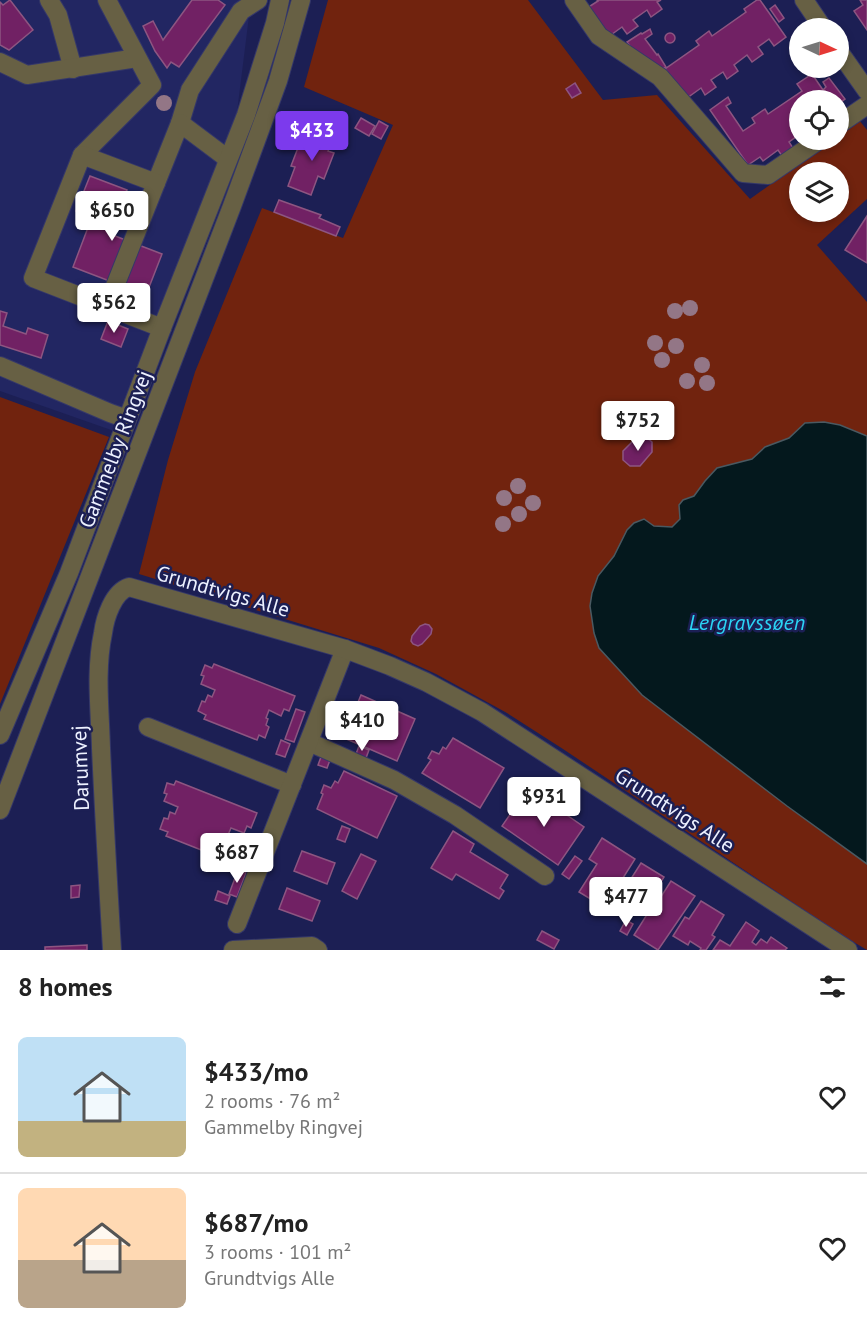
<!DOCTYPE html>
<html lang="en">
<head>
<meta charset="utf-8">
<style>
	body { margin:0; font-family:"PT Sans",sans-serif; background:#f6f6f6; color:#222; height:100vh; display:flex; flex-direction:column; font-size:22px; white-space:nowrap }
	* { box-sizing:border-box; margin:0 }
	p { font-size:20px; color:#767676 }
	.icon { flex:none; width:33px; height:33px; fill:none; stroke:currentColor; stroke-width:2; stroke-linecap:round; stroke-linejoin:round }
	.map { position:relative; height:950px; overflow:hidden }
	.drawer { display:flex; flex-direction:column; background:#fff; flex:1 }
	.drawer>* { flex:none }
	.needle { width:39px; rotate:94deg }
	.controls { position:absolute; left:789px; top:18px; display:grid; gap:12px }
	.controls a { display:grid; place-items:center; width:60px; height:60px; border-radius:50%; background:#fff; box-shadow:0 3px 9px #0003; font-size:30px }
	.price { position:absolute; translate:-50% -51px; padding:0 14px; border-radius:6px; background:#fff; color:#222; font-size:20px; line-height:39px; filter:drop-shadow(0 2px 3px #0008) }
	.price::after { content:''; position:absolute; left:50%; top:36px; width:18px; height:14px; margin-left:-9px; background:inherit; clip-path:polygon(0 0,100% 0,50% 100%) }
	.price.selected { background:#7c3aed; color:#fff }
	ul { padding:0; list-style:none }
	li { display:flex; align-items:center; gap:18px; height:150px; padding:0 18px }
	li+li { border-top:2px solid #e0e0e0 }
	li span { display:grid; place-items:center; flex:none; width:168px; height:120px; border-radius:9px; color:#555 }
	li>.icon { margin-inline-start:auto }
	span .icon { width:72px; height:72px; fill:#fffc; stroke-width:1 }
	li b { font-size:26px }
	h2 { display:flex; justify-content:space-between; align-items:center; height:72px; padding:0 18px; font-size:26px }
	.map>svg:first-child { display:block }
	.built { fill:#222662 }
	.green { fill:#71230e; fill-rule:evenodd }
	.water { fill:#04181d; stroke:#4a5961; stroke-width:1.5 }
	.building { fill:#712164; stroke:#8d5581; stroke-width:1.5 }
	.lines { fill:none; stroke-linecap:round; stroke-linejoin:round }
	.minor-casing { stroke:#353869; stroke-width:20 }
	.minor { stroke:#676044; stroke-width:18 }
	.tree { fill:#937686 }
	.labels { text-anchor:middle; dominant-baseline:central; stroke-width:5; stroke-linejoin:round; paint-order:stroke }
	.street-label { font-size:21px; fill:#edf1ff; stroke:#1c1f54 }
	.water-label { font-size:22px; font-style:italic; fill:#2bd4f5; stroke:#1c1f54 }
</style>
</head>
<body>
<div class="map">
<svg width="867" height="950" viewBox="0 0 867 950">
	<rect width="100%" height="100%" fill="#1c1f54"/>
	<path class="built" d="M0,0H251L236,120L114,431L0,391Z"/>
	<g class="green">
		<path d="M328,0H528L603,100L657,95L750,199L833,140H838L839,135L859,120L867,130V199L817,245L867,302V950L837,932L563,749L507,713L436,674L379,648L139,574L168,460L195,372L262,208L343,238L393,125L304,87ZM800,172H838V212H800Z"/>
		<path d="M0,397L109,437L0,704Z"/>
	</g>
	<path class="water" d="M824,422L840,425L867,436V864L787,806L642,695L599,648L594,633L590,606L592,593L598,576L614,556L627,530L634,523L644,519L654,526L672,527L680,519L679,505L683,500L694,496L705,481L717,468L752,459L765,447L789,438L805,423Z"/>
	<g class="building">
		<path d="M10,0L33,30L9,50L0,45V2L3,5Z"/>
		<path d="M192,0H218L225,5L179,67L171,62L167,68L155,51L143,26L153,21L163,40Z"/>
		<path d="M597,0H661L657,2L662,9L651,17L647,10L633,20L638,26L627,34L622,27L608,37L587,8L598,1Z"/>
		<path d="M757,0H760L786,37L774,46L769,39L758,47L763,54L752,62L747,55L734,65L738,71L727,79L723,72L711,80L716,87L705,95L701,88L687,98L665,69L699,45L696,41L709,31L712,36L746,12L744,9Z"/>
		<path d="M860,0H867V30L854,11L863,5Z"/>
		<path d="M775,5L784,18L779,22L770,9Z"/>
		<path d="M650,29L652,34L645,39L657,55L658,54L666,67L658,72L638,57L627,42L641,33L642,34Z"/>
		<circle cx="670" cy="38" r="5"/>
		<path d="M812,74L823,90L826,87L823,82L829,78L845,99L838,104V100H800V134L789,142L793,148L782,156L778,150L763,161L760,157L748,165L710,110L728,97L731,103L726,106L743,131L755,123L752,118L765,109L768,114L802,91L797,84Z"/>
		<path d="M575,83L581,93L572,98L566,89Z"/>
		<path d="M361,118L375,126L369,136L355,128Z"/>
		<path d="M379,121L388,126L381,139L372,134Z"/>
		<path d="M316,128L335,135L328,151L334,153L324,179L318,176L311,195L288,186L295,167L291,166L301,140L311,144Z"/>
		<path d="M90,176L127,190L110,234L162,254L146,295L73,267L92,217L76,211Z"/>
		<path d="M279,200L321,215L319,218L340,227L336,236L274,212Z"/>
		<path d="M867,216V263L845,250Z"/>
		<path d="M0,311L7,313L3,326L26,334L28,328L48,335L41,358L0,345Z"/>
		<path d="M108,321L128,329L121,347L101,339Z"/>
		<path d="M646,437L652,442V452L640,466H630L623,460V451L636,438Z"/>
		<path d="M425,624L429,625L432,629L431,634L422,644L418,646L413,644L411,641L412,636L420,626Z"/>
		<path d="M214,664L295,696L289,711L284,709L281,716L269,710L266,718L268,719L266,725L269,727L265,738L259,735L257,740L204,719L206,715L198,711L202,701L205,702L208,695L212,697L215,690L201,684L204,676L201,675L205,665L212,668Z"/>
		<path d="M361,695L415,719L397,761L335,734L342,719L339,718L343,710L349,713L352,706L356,707Z"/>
		<path d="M296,709L305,712L294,742L285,739Z"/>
		<path d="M453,738L504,768L480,808L422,773L431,760L428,758L432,751L439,754L443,747L446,749Z"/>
		<path d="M281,740L290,744L285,757L276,754Z"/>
		<path d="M359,746L369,750L366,758L356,754Z"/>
		<path d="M321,757L330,760L327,768L318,765Z"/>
		<path d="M344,771L397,796L377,838L317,809L323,794L321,793L324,785L331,788L335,781L338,783Z"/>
		<path d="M176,781L257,813L251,828L247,826L244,833L231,828L228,835L231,836L228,843L232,844L228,855L221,852L219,857L166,836L168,832L160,829L164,818L168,819L170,812L175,814L178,807L164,801L167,794L164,793L167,783L174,785Z"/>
		<path d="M535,793L584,827L558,865L502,826L511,813L509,811L514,804L520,809L525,802L528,804Z"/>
		<path d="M342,826L350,829L345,842L337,839Z"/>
		<path d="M453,831L474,844L470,852L508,875L500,888L504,891L499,899L456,874L452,880L431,868Z"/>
		<path d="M602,838L635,859L623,878H621L602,906L579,892L597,864L589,859Z"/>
		<path d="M302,851L335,863L327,884L294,871Z"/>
		<path d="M361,854L376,861L357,899L342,891Z"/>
		<path d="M575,856L582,861L569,879L562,874Z"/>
		<path d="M641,863L664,877L654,893L658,895L656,898L659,900L671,881L695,896L658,950L634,935L648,913L636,906L644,894L629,885L623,895L618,891L625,880L629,882Z"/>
		<path d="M238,870L246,873L237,897L229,894Z"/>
		<path d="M80,885L79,897L71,898V886Z"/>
		<path d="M287,888L320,901L312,921L279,909Z"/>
		<path d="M218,891L230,896L227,904L215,900Z"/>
		<path d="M701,901L724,915L712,935L715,937L706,950H700L701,948L690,941L688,945L673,936L685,917L689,919Z"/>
		<path d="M626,920L633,924L627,935L620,931Z"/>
		<path d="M746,922L759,931L752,942L756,945L761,939L767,943L771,937L787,948L785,950H713L720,940L730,946Z"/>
		<path d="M542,931L559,940L554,949L537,940Z"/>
		<path d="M87,945V950H45V947Z"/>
	</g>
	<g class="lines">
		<defs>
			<g id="minor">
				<path d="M49,0L58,15L73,69"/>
				<path d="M574,0L599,36L660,77L743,173L768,175L819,140"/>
				<path d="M804,0L823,28"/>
				<path d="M838,50L867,91"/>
				<path d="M0,62L27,75L137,58"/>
				<path d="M180,123L190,90L241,11L258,0"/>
				<path d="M838,125L867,105"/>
				<path d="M82,155L152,85L107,0"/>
				<path d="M156,183L180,123L228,159"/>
				<path d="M107,306L156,183L82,155L33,278L162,328"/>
				<path d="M0,366L110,413L127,419"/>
				<path d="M148,727L292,785"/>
				<path d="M0,735L69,573L162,328L246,115L275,23L280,0"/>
				<path d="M309,742L394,780L455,815L545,876"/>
				<path d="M0,810L232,206L278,81L301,0"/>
				<path d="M237,924L345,649"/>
				<path d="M112,950C108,883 104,815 101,748C100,710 95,671 103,633C105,618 113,592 129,587L345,649L390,666L426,682L482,712L848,950"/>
				<path d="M233,950L312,946L318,950"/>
			</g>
		</defs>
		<use href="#minor" class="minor-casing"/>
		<use href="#minor" class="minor"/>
	</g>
	<g class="tree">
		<circle cx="164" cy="103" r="8"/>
		<circle cx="690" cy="308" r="8"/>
		<circle cx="675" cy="311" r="8"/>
		<circle cx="655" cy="343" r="8"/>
		<circle cx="676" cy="346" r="8"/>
		<circle cx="662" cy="360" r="8"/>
		<circle cx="702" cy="365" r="8"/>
		<circle cx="687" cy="381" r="8"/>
		<circle cx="707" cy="383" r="8"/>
		<circle cx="518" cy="486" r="8"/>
		<circle cx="504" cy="498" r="8"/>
		<circle cx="533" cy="503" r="8"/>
		<circle cx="519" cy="514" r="8"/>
		<circle cx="503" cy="524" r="8"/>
	</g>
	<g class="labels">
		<g class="street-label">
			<text transform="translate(115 449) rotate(-69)">Gammelby Ringvej</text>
			<text transform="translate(223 591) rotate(16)">Grundtvigs Alle</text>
			<text transform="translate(80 768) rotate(-92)">Darumvej</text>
			<text transform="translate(675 810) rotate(33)">Grundtvigs Alle</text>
		</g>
		<g class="water-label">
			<text x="747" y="622">Lergravssøen</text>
		</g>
	</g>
</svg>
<div class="controls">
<a><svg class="needle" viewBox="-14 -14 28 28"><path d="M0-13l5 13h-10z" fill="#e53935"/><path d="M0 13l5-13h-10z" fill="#767676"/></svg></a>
<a><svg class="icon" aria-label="locate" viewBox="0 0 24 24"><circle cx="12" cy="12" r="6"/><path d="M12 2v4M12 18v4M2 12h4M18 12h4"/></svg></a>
<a><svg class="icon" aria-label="layers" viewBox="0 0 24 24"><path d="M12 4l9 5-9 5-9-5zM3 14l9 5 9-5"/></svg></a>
</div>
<b class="price selected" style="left:312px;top:162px">$433</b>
<b class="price" style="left:112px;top:242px">$650</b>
<b class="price" style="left:114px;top:334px">$562</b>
<b class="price" style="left:638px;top:452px">$752</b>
<b class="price" style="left:362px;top:752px">$410</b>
<b class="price" style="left:544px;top:828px">$931</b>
<b class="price" style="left:237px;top:884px">$687</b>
<b class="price" style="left:626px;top:928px">$477</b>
</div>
<section class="drawer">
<h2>8 homes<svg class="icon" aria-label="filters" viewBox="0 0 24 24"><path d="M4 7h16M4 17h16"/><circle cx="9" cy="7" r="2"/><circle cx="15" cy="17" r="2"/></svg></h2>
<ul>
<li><span style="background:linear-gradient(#bfe0f5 70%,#c2b280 0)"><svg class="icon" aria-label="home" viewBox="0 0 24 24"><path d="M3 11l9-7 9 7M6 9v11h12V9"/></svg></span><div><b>$433/mo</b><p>2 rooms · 76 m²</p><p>Gammelby Ringvej</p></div><svg class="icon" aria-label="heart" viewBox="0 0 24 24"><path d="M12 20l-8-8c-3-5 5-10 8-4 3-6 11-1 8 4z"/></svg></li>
<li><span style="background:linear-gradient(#ffd9b3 60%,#b9a48a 0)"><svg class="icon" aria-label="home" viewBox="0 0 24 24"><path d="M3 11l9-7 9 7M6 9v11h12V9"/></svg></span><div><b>$687/mo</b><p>3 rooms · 101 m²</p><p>Grundtvigs Alle</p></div><svg class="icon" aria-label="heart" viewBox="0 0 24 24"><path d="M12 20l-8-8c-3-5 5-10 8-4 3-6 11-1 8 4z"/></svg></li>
</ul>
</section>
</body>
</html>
